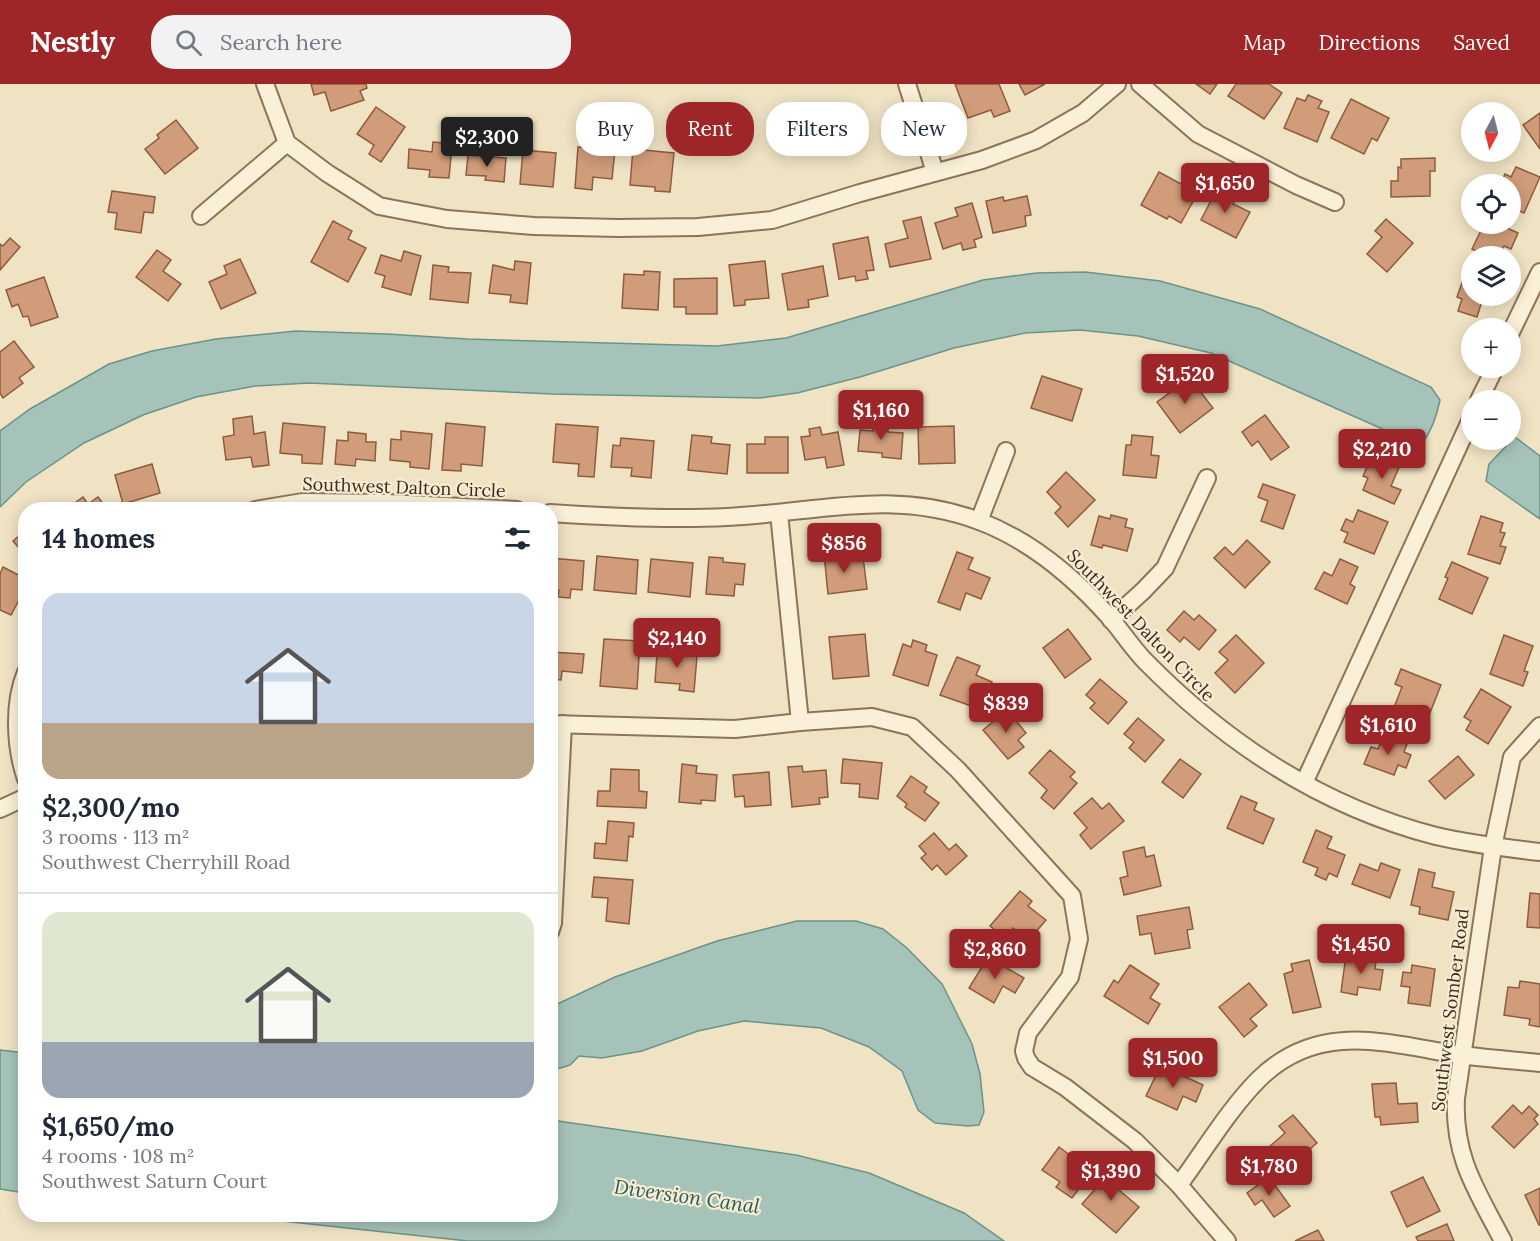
<!DOCTYPE html>
<html lang="en">
<head>
<meta charset="utf-8">
<style>
	body { margin:0; font-family:Lora,serif; background:#f2f2f3; color:#1f2937; height:100vh; display:flex; flex-direction:column; font-size:22px; white-space:nowrap }
	* { box-sizing:border-box; margin:0 }
	p { font-size:20px; color:#747a83 }
	.icon { flex:none; width:33px; height:33px; fill:none; stroke:currentColor; stroke-width:2; stroke-linecap:round; stroke-linejoin:round }
	.map { position:relative; flex:1; overflow:hidden }
	.drawer { position:absolute; left:18px; top:418px; width:540px; height:720px; display:flex; flex-direction:column; background:#fff; border-radius:24px; box-shadow:0 3px 15px #0003 }
	.drawer>* { flex:none }
	.hud { position:absolute; left:576px; top:18px; width:570px; height:54px; display:flex; gap:12px }
	.needle { width:39px; rotate:187deg }
	.fabs { position:absolute; left:1461px; top:18px; display:grid; gap:12px }
	.fabs a { display:grid; place-items:center; width:60px; height:60px; border-radius:50%; background:#fff; box-shadow:0 3px 15px #0003; font-size:30px }
	.price { position:absolute; translate:-50% -51px; padding:0 14px; border-radius:6px; background:#9e2629; color:#fff; font-size:20px; line-height:39px; filter:drop-shadow(0 2px 3px #0008) }
	.price::after { content:''; position:absolute; left:50%; top:36px; width:18px; height:14px; margin-left:-9px; background:inherit; clip-path:polygon(0 0,100% 0,50% 100%) }
	.price.on { background:#222; color:#fff }
	ul { padding:0; list-style:none }
	li { display:grid; align-content:center; gap:12px; height:318px; padding:0 24px }
	li+li { border-top:2px solid #e0e1e3 }
	li span { display:grid; place-items:center; height:186px; border-radius:18px; color:#555 }
	li>.icon { margin-inline-start:auto }
	span .icon { width:108px; height:108px; fill:#fffc; stroke-width:1 }
	li b { font-size:26px }
	h2 { display:flex; justify-content:space-between; align-items:center; height:72px; padding:0 24px; font-size:26px }
	.pill { padding:0 21px; border-radius:24px; background:#fff; box-shadow:0 3px 15px #0003; font-size:21px; line-height:54px }
	.pill.on { background:#9e2629; color:#fff }
	header { display:flex; align-items:center; gap:36px; box-sizing:border-box; height:84px; padding:0 30px; background:#9e2629; color:#fff }
	header strong { font-size:28px }
	nav { display:flex; gap:33px; margin-inline-start:auto; font-size:21px }
	.search { width:420px; height:54px; background:#f2f2f3; display:flex; align-items:center; gap:15px; box-sizing:border-box; padding:0 21px; border-radius:24px; color:#747a83; font-size:22px }
	.map>svg:first-child { display:block }
	.water { fill:#a6c3ba; stroke:#6c9389; stroke-width:1.5 }
	.building { fill:#d09c79; stroke:#8d5c3e; stroke-width:1.5 }
	.lines { fill:none; stroke-linecap:round; stroke-linejoin:round }
	.minor-casing { stroke:#8c7459; stroke-width:20 }
	.minor { stroke:#faf0d8; stroke-width:16 }
	.labels { text-anchor:middle; dominant-baseline:central; stroke-width:4.5; stroke-linejoin:round; paint-order:stroke }
	.street-label { font-size:18px; fill:#3c2c1e; stroke:#f7edd4 }
	.water-label { font-size:20px; font-style:italic; fill:#2d5c58; stroke:#f7edd4 }
</style>
</head>
<body>
<header>
<strong>Nestly</strong>
<div class="search"><svg class="icon" aria-label="search" viewBox="0 0 24 24"><circle cx="10" cy="10" r="6"/><path d="M15 15l6 6"/></svg>Search here</div>
<nav><a>Map</a><a>Directions</a><a>Saved</a></nav>
</header>
<div class="map">
<svg width="1540" height="1157" viewBox="0 0 1540 1157">
	<rect width="100%" height="100%" fill="#f0e3c4"/>
	<g class="water">
		<path d="M1085,188L1160,197L1260,225L1431,303L1440,316C1437,331 1432,346 1423,358H1418L1396,351L1211,269L1138,252L1080,246L1025,249L954,264L860,293L797,309L760,314L552,310L309,299L255,302L196,313L143,331L84,359L26,398L0,423V347L30,325L109,280L152,267L216,255L296,247L387,250L467,255L717,262L786,254L983,196L1036,189Z"/>
		<path d="M1515,353L1540,372V435L1486,397L1489,380Z"/>
		<path d="M797,837H856L883,845L907,864L942,900L972,960L980,990L984,1028L979,1041L968,1042L935,1039L918,1026L902,987L869,963L821,944L744,937L698,947L642,967L602,974L579,972L570,981L557,985L551,982V923L615,893L717,857Z"/>
		<path d="M0,966L25,969V1109L0,1105Z"/>
		<path d="M551,1036L796,1071L869,1089L964,1129L1004,1157H468L253,1134L186,1131H550Z"/>
	</g>
	<g class="building">
		<path d="M311,0H366L367,4L360,7L364,16L331,27L325,8L314,11Z"/>
		<path d="M955,0H999L1010,27L994,33L991,26L968,34Z"/>
		<path d="M1019,0H1045L1025,11Z"/>
		<path d="M1196,0H1217L1210,10Z"/>
		<path d="M1236,0H1269L1282,9L1264,35L1228,12Z"/>
		<path d="M1308,11L1322,17L1318,24L1329,28L1317,58L1284,44L1297,14L1305,17Z"/>
		<path d="M1351,15L1389,34L1377,57L1372,54L1364,70L1331,54Z"/>
		<path d="M376,23L405,43L381,78L369,70L374,61L357,50Z"/>
		<path d="M1540,29V65L1523,41Z"/>
		<path d="M176,36L198,64L165,90L145,65L159,54L157,51Z"/>
		<path d="M433,58L452,60L449,94L429,93L430,86L408,84L409,65L432,68Z"/>
		<path d="M578,63L615,66L612,95L593,93L592,106L575,104Z"/>
		<path d="M633,65L674,69L670,108L655,107V103L630,101Z"/>
		<path d="M523,66L556,69L553,103L520,100Z"/>
		<path d="M468,71L506,74L504,98L485,96L486,92L466,91Z"/>
		<path d="M1435,74V87H1430V112L1391,113V97H1398V83L1401,84V75Z"/>
		<path d="M1516,83L1540,93L1524,129L1510,123V100H1500L1505,90L1511,93Z"/>
		<path d="M1188,86L1205,96L1181,139L1169,132L1167,135L1141,121L1159,88L1181,100Z"/>
		<path d="M1217,105L1236,115L1233,120L1250,128L1236,154L1201,136Z"/>
		<path d="M112,107L155,113L153,129L144,128L141,149L115,145L117,129L108,128Z"/>
		<path d="M1027,112L1031,131L1025,132L1026,142L993,149L986,117L1003,113L1004,117Z"/>
		<path d="M972,119L982,153L974,156L976,163L963,166L961,159L943,165L935,139L958,132L955,124Z"/>
		<path d="M921,133L931,175L890,183L885,160L908,154L903,137Z"/>
		<path d="M1386,135L1413,159L1387,188L1367,170L1382,153L1375,147Z"/>
		<path d="M333,137L352,147L348,155L366,164L348,198L311,178Z"/>
		<path d="M1484,140H1498L1518,149L1511,165L1504,162L1499,172H1488L1472,165Z"/>
		<path d="M868,153L874,186L866,187L868,195L856,197L855,192L839,195L833,160Z"/>
		<path d="M10,154L20,163L0,186V160L3,162Z"/>
		<path d="M157,166L171,176L163,187L181,200L168,217L136,193Z"/>
		<path d="M404,167L421,172L411,211L382,203L385,192L375,189L381,171L401,177Z"/>
		<path d="M240,175L256,209L221,225L209,198L227,190L224,182Z"/>
		<path d="M515,177L531,179L527,220L510,218L511,211L489,209L493,181L514,186Z"/>
		<path d="M765,177L769,214L745,216V221L734,222L729,181Z"/>
		<path d="M433,181L449,183L448,188L471,189L468,219L430,215Z"/>
		<path d="M823,182L828,212L808,216L809,223L788,226L782,190Z"/>
		<path d="M644,187L660,188L658,226L622,224L624,190L644,191Z"/>
		<path d="M1465,190L1472,192V212H1498L1495,221L1482,217L1477,233L1458,227L1462,215L1457,213Z"/>
		<path d="M44,193L58,233L31,242L28,232L23,233L18,220L12,223L6,206Z"/>
		<path d="M717,194V230H686V223H674V195Z"/>
		<path d="M14,257L34,283L19,294L23,299L3,314L0,309V268Z"/>
		<path d="M1042,292L1082,305L1072,337L1031,324Z"/>
		<path d="M1190,294L1213,324L1180,349L1157,318Z"/>
		<path d="M1265,331L1289,363L1271,376L1258,357L1252,362L1242,348Z"/>
		<path d="M252,332L254,350L265,348L269,381L253,383L251,373L226,376L223,353L234,351L233,335Z"/>
		<path d="M873,338L888,339V348L903,349L901,375L882,373V369L858,367L860,346L873,347Z"/>
		<path d="M283,339L325,343L322,380L302,379V371L280,369Z"/>
		<path d="M446,339L485,343L482,382L461,380V387L442,386Z"/>
		<path d="M556,340L598,343L594,393L578,392L579,380L553,378Z"/>
		<path d="M954,342L955,379L919,380L918,343Z"/>
		<path d="M820,343L822,351L838,348L844,381L827,384L825,373L805,376L801,353L810,352L809,345Z"/>
		<path d="M401,347L432,350L429,385L410,383V378L390,376L391,355L401,356Z"/>
		<path d="M348,348L366,350V358H376L375,377L356,375L355,382L335,380L337,356L348,357Z"/>
		<path d="M692,351L712,353L711,359L730,361L727,390L688,386Z"/>
		<path d="M1132,351L1153,353L1151,371L1159,372L1156,394L1123,391L1126,361H1131Z"/>
		<path d="M765,353H788V389H747V360H765Z"/>
		<path d="M621,354L654,357L651,394L631,392L632,384L611,383L613,361L620,362Z"/>
		<path d="M1380,371L1400,381L1391,402L1401,406L1394,420L1363,406L1368,394L1363,392L1369,379L1375,381Z"/>
		<path d="M152,380L160,409L123,420L115,391Z"/>
		<path d="M1066,388L1095,416L1068,443L1055,429L1061,423L1047,408Z"/>
		<path d="M1263,400L1295,411L1283,445L1261,437L1268,417L1258,413Z"/>
		<path d="M83,413L88,420L98,413L108,426H65Z"/>
		<path d="M1358,426L1388,438L1374,470L1344,458L1348,449L1341,446L1346,435L1353,438Z"/>
		<path d="M1111,431L1127,435L1125,443L1133,445L1127,467L1103,461L1102,464L1091,461L1099,432L1110,435Z"/>
		<path d="M1481,432L1503,439L1500,448L1505,449L1500,462L1506,463L1500,480L1468,470Z"/>
		<path d="M26,446V472L13,457Z"/>
		<path d="M1247,456L1270,478L1245,504L1214,474L1225,463L1233,471Z"/>
		<path d="M841,468L842,476L863,473L867,505L828,510L824,470Z"/>
		<path d="M957,468L973,474L968,485L990,494L981,515L966,509L960,526L938,518Z"/>
		<path d="M597,472L638,476L636,510L594,506Z"/>
		<path d="M709,473L723,474V478L745,480L743,501L735,500L734,512L706,510Z"/>
		<path d="M550,474L584,477L582,506L571,505L570,514L558,513L559,506L550,505Z"/>
		<path d="M651,475L693,479L690,513L648,508Z"/>
		<path d="M1340,475L1358,483L1350,500L1355,503L1347,520L1315,505L1324,488L1332,492Z"/>
		<path d="M1452,478L1488,494L1472,530L1439,515L1448,494L1445,493Z"/>
		<path d="M3,483L26,495V503L11,531L0,526V490Z"/>
		<path d="M1184,527L1194,536L1199,531L1216,546L1199,566L1184,553L1180,558L1167,546Z"/>
		<path d="M1068,545L1091,575L1065,594L1043,564Z"/>
		<path d="M865,550L869,592L833,595L829,553Z"/>
		<path d="M1236,551L1264,579L1235,609L1215,589L1228,576L1219,568Z"/>
		<path d="M1504,551L1533,562L1524,587L1528,588L1523,602L1490,590Z"/>
		<path d="M604,555L640,557L637,605L600,602Z"/>
		<path d="M913,556L927,561L925,567L937,571L928,602L893,591L903,560L911,563Z"/>
		<path d="M666,562L678,563L677,570L697,572L694,608L679,606L680,600L655,598L657,570L666,571Z"/>
		<path d="M550,568L584,570L582,589L562,587L561,596L550,595Z"/>
		<path d="M957,573L980,582L976,591L992,598L980,625L940,611Z"/>
		<path d="M1401,585L1441,601L1426,639L1393,626L1402,603L1395,600Z"/>
		<path d="M1100,595L1127,618L1108,640L1090,624L1095,619L1086,611Z"/>
		<path d="M1481,605L1511,623L1488,660L1466,646L1471,637L1464,633Z"/>
		<path d="M1007,626L1026,649L1018,656L1024,663L1008,675L983,646Z"/>
		<path d="M1138,634L1164,656L1145,678L1129,664L1134,658L1124,650Z"/>
		<path d="M1384,651L1407,660L1404,668L1411,671L1406,684L1398,681L1394,691L1364,680L1371,663L1378,665Z"/>
		<path d="M1050,666L1075,688L1070,693L1077,699L1054,725L1041,714L1047,706L1029,689Z"/>
		<path d="M1458,672L1474,691L1445,715L1429,697Z"/>
		<path d="M843,675L882,679L878,715L859,713L860,700L841,699Z"/>
		<path d="M1180,675L1201,690L1183,714L1162,698Z"/>
		<path d="M682,680L697,682L696,689L717,691L715,717L701,716V720L679,718Z"/>
		<path d="M802,682L803,688L826,686L828,713L819,714L820,720L792,723L788,683Z"/>
		<path d="M611,685L639,686V707L647,708L646,724L597,722L598,707H610Z"/>
		<path d="M769,688L771,721L745,723L744,712L735,713L733,691Z"/>
		<path d="M911,692L927,703L924,708L939,719L925,737L905,723L907,720L897,712Z"/>
		<path d="M1241,712L1257,719L1254,726L1274,735L1263,760L1227,744Z"/>
		<path d="M1092,714L1102,725L1109,719L1124,737L1091,765L1080,751L1087,744L1074,729Z"/>
		<path d="M608,737L634,739L633,753L629,752L627,777L594,774L595,759L606,760Z"/>
		<path d="M1316,746L1332,753L1327,764L1345,771L1337,793L1329,789L1326,796L1315,791L1318,784L1303,778Z"/>
		<path d="M934,749L949,766L956,760L967,772L946,791L937,781L932,786L921,774L926,770L919,762Z"/>
		<path d="M1144,763L1146,773L1154,771L1161,802L1124,811L1120,794L1128,792L1123,768Z"/>
		<path d="M1381,779L1400,786L1390,814L1352,800L1360,780L1378,787Z"/>
		<path d="M1419,785L1435,789L1432,803L1454,808L1448,836L1419,830L1420,823L1411,821Z"/>
		<path d="M594,793L633,796L629,840L606,837L608,814L592,813Z"/>
		<path d="M1020,807L1032,817L1028,822L1046,836L1029,856L1013,844L1005,854L990,842Z"/>
		<path d="M1530,809L1540,810V844L1527,843Z"/>
		<path d="M1189,823L1193,845L1187,846L1190,864L1155,870L1151,849L1140,851L1137,832Z"/>
		<path d="M1346,871L1376,876L1375,885L1383,886L1380,906L1358,903L1357,911L1341,908Z"/>
		<path d="M988,873L1024,894L1015,909L1003,902L994,919L969,904Z"/>
		<path d="M1309,876L1321,923L1293,929L1284,890L1293,887L1291,880Z"/>
		<path d="M1130,881L1159,900L1150,914L1160,920L1148,940L1104,912L1114,896L1118,899Z"/>
		<path d="M1412,881L1435,885L1430,922L1408,919L1410,903L1401,902L1403,888L1411,889Z"/>
		<path d="M1520,897L1540,900V943L1529,941L1530,935L1504,931L1508,903L1519,904Z"/>
		<path d="M1249,899L1267,921L1250,935L1257,942L1244,953L1219,923Z"/>
		<path d="M1166,984L1203,1001L1196,1018L1183,1012L1177,1026L1146,1012L1158,987L1163,989Z"/>
		<path d="M1396,999L1398,1020L1417,1019L1418,1038L1381,1041L1380,1033H1375L1372,1000Z"/>
		<path d="M1513,1021L1522,1030L1529,1022L1538,1031L1534,1035L1538,1040L1514,1064L1492,1043Z"/>
		<path d="M1293,1031L1317,1059L1303,1071L1297,1065L1281,1078L1269,1063L1285,1049L1279,1042Z"/>
		<path d="M1059,1063L1079,1078L1081,1075L1094,1085L1072,1114L1056,1103L1060,1098L1042,1086Z"/>
		<path d="M1113,1085L1127,1096L1119,1106L1139,1123L1116,1149L1082,1120Z"/>
		<path d="M1269,1093L1290,1122L1274,1133L1262,1116L1255,1121L1247,1109Z"/>
		<path d="M1423,1093L1440,1127L1407,1143L1391,1108Z"/>
		<path d="M1540,1104V1141H1539L1525,1111Z"/>
		<path d="M1447,1140L1454,1157H1418L1416,1153Z"/>
		<path d="M1318,1146L1324,1157H1295Z"/>
	</g>
	<g class="lines">
		<defs>
			<g id="minor">
				<path d="M265,0L287,59L327,89L379,122L447,135L534,142L618,144L698,143L772,136L860,109L982,76L1036,56L1083,29L1117,0"/>
				<path d="M907,0L935,88"/>
				<path d="M1140,0L1198,50L1296,101L1335,118"/>
				<path d="M201,132L287,59"/>
				<path d="M1510,250L1540,188"/>
				<path d="M1479,316L1495,284"/>
				<path d="M255,426L303,418L388,419L517,426"/>
				<path d="M550,429C609,433 669,436 727,433C815,429 892,404 979,437C1032,457 1074,493 1111,535C1123,549 1133,565 1146,578C1227,660 1323,723 1436,752C1470,760 1505,764 1540,768"/>
				<path d="M779,429L800,638"/>
				<path d="M979,437L1006,367"/>
				<path d="M1111,536L1143,507L1165,484L1207,394"/>
				<path d="M26,588C13,619 15,663 26,695"/>
				<path d="M550,640L735,645L800,638L872,633L912,643L958,686L1072,812L1079,855L1070,893L1028,949L1024,967L1026,974L1032,983L1065,1003L1135,1057L1179,1101L1227,1157"/>
				<path d="M1304,699L1472,333"/>
				<path d="M0,725L26,713"/>
				<path d="M550,848L553,839L563,640"/>
				<path d="M1179,1101C1204,1067 1229,1025 1259,995C1317,938 1383,958 1453,970C1482,974 1511,976 1540,979"/>
				<path d="M1503,1157C1477,1107 1453,1073 1456,1014L1493,763L1512,673L1540,642"/>
			</g>
		</defs>
		<use href="#minor" class="minor-casing"/>
		<use href="#minor" class="minor"/>
	</g>
	<g class="labels">
		<g class="street-label">
			<text transform="translate(404 403) rotate(2)">Southwest Dalton Circle</text>
			<text transform="translate(1141 541) rotate(46)">Southwest Dalton Circle</text>
			<text transform="translate(1450 926) rotate(-83)">Southwest Somber Road</text>
		</g>
		<g class="water-label">
			<text transform="translate(687 1112) rotate(8)">Diversion Canal</text>
		</g>
	</g>
</svg>
<div class="fabs">
<a><svg class="needle" viewBox="-14 -14 28 28"><path d="M0-13l5 13h-10z" fill="#e53935"/><path d="M0 13l5-13h-10z" fill="#747a83"/></svg></a>
<a><svg class="icon" aria-label="locate" viewBox="0 0 24 24"><circle cx="12" cy="12" r="6"/><path d="M12 2v4M12 18v4M2 12h4M18 12h4"/></svg></a>
<a><svg class="icon" aria-label="layers" viewBox="0 0 24 24"><path d="M12 4l9 5-9 5-9-5zM3 14l9 5 9-5"/></svg></a>
<a>+</a>
<a>−</a>
</div>
<b class="price on" style="left:487px;top:84px">$2,300</b>
<b class="price" style="left:1225px;top:130px">$1,650</b>
<b class="price" style="left:1185px;top:321px">$1,520</b>
<b class="price" style="left:881px;top:357px">$1,160</b>
<b class="price" style="left:1382px;top:396px">$2,210</b>
<b class="price" style="left:844px;top:490px">$856</b>
<b class="price" style="left:677px;top:585px">$2,140</b>
<b class="price" style="left:1006px;top:650px">$839</b>
<b class="price" style="left:1388px;top:672px">$1,610</b>
<b class="price" style="left:1361px;top:891px">$1,450</b>
<b class="price" style="left:995px;top:896px">$2,860</b>
<b class="price" style="left:1173px;top:1005px">$1,500</b>
<b class="price" style="left:1269px;top:1113px">$1,780</b>
<b class="price" style="left:1111px;top:1118px">$1,390</b>
<div class="hud">
<a class="pill">Buy</a>
<a class="pill on">Rent</a>
<a class="pill">Filters</a>
<a class="pill">New</a>
</div>
<section class="drawer">
<h2>14 homes<svg class="icon" aria-label="filters" viewBox="0 0 24 24"><path d="M4 7h16M4 17h16"/><circle cx="9" cy="7" r="2"/><circle cx="15" cy="17" r="2"/></svg></h2>
<ul>
<li><span style="background:linear-gradient(#c9d6e8 70%,#b9a48a 0)"><svg class="icon" aria-label="home" viewBox="0 0 24 24"><path d="M3 11l9-7 9 7M6 9v11h12V9"/></svg></span><div><b>$2,300/mo</b><p>3 rooms · 113 m²</p><p>Southwest Cherryhill Road</p></div></li>
<li><span style="background:linear-gradient(#dfe7d0 70%,#9aa5b1 0)"><svg class="icon" aria-label="home" viewBox="0 0 24 24"><path d="M3 11l9-7 9 7M6 9v11h12V9"/></svg></span><div><b>$1,650/mo</b><p>4 rooms · 108 m²</p><p>Southwest Saturn Court</p></div></li>
</ul>
</section>
</div>
</body>
</html>
